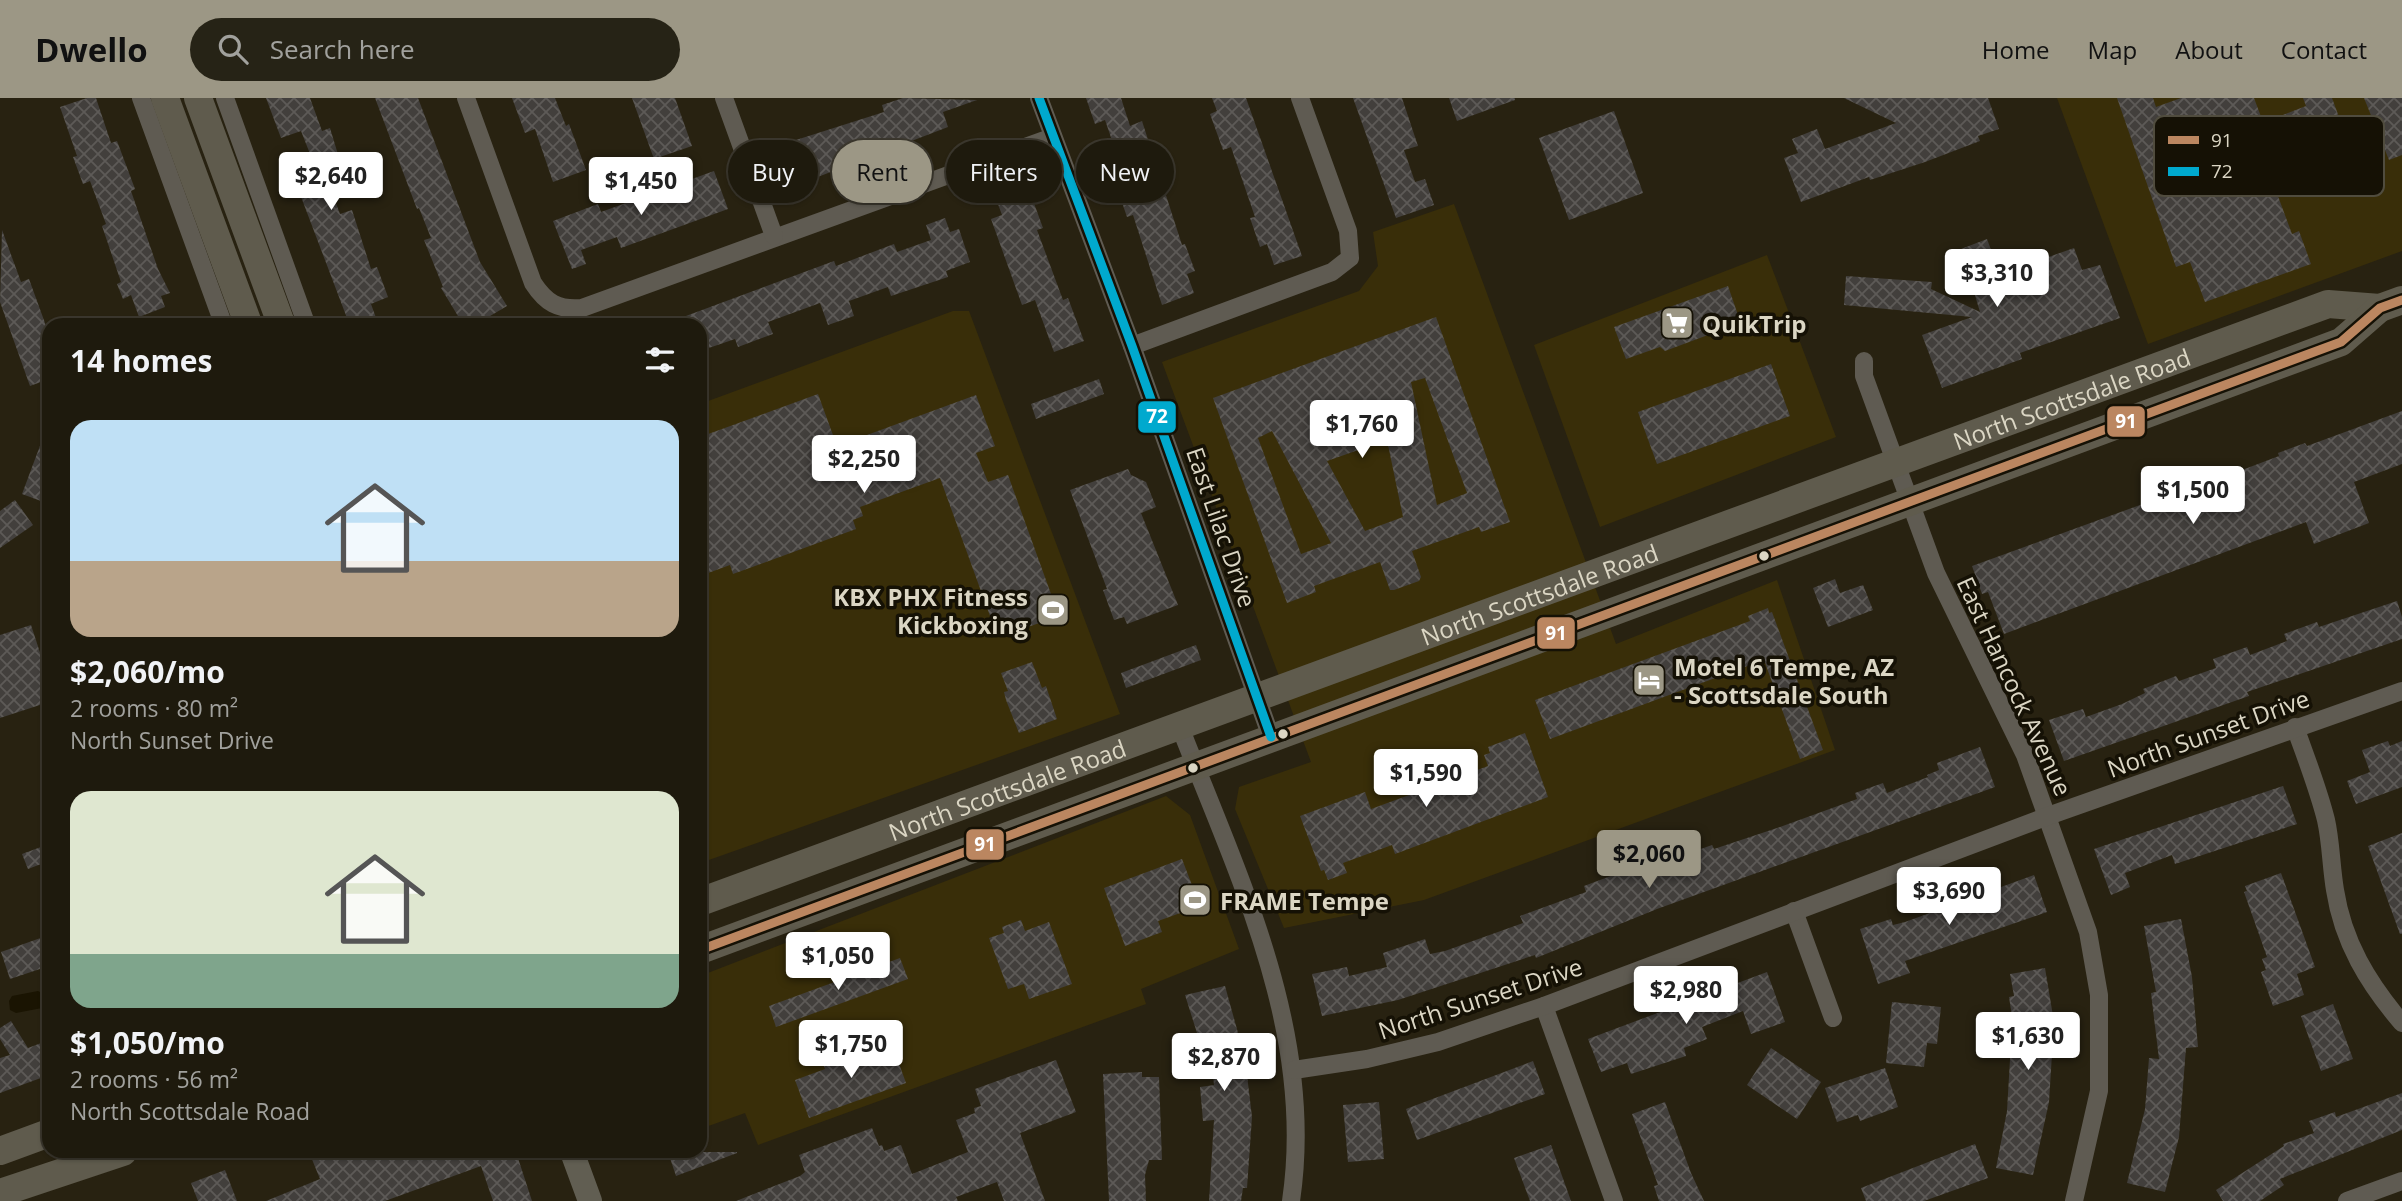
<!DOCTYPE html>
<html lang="en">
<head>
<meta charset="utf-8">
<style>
	body { margin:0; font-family:"Open Sans",sans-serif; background:#262316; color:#f1f3f6; height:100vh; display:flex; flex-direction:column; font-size:26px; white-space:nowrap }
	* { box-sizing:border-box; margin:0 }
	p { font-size:23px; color:#a1a19d }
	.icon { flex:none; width:38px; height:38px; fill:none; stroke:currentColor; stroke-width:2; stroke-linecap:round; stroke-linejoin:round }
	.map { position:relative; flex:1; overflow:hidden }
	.panel { position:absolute; left:42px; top:220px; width:665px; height:840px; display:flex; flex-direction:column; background:#1e1a0d; border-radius:21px; box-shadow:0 2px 5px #0004,0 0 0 2px #3c382e }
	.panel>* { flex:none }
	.top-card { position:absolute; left:728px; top:42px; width:665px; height:63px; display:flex; gap:14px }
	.price { position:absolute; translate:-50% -60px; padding:0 16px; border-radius:7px; background:#fff; color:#222; font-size:23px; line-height:46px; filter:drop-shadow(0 2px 4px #0008) }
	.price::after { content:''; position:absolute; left:50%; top:42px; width:21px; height:16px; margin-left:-10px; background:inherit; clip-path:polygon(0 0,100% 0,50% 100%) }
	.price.current { background:#9c9785; color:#111 }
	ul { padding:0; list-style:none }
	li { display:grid; align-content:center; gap:14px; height:371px; padding:0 28px }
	li span { display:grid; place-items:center; height:217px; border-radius:21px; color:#555 }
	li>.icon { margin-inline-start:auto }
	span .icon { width:126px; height:126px; fill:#fffc; stroke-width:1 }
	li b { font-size:30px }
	h2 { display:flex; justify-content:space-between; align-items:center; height:84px; padding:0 28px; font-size:30px }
	.tag { padding:0 24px; border-radius:32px; background:#1e1a0d; box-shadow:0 2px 5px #0004,0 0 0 2px #3c382e; font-size:24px; line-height:63px }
	.tag.current { background:#9c9785; color:#111 }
	header { display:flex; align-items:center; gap:42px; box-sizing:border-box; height:98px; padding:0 35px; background:#9c9785; color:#111 }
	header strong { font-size:33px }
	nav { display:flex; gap:38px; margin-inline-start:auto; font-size:24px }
	.search { width:490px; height:63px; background:#262316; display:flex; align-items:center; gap:18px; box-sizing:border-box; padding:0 24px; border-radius:38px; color:#a1a19d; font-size:26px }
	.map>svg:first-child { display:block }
	.built { fill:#392e09 }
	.water { fill:#1a1402 }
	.building { fill:url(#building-cross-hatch); fill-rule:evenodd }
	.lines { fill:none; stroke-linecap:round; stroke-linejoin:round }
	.street { stroke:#5f5b52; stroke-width:18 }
	.secondary { stroke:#615e52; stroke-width:24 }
	.primary { stroke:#5f5b4d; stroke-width:28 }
	.bus-1-casing { stroke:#151105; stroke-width:14 }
	.bus-2-casing { stroke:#151105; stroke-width:14 }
	.bus-1 { stroke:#bb8660; stroke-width:9 }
	.bus-2 { stroke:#00a9ce; stroke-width:9 }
	.bus-dot { fill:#dbd6c4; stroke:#151105; stroke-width:2.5 }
	.labels { text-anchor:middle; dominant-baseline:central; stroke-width:7; stroke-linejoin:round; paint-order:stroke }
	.poi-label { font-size:24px; font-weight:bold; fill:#dbd6c4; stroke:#151105; text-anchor:start }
	.street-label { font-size:24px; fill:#dbd6c4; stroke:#151105 }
	.key { fill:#151105; stroke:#504c3e; stroke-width:2 }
	.key-label { font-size:19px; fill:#dbd6c4 }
	.line-badge { stroke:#151105; stroke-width:2.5 }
	.badge-label { font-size:19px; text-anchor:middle; font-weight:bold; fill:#fff }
</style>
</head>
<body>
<header>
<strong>Dwello</strong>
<div class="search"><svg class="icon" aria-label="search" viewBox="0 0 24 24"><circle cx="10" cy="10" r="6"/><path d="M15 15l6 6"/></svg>Search here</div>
<nav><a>Home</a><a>Map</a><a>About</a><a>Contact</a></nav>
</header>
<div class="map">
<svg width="2402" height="1103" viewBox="0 0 2402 1103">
	<defs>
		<pattern id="building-cross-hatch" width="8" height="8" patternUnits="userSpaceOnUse" patternTransform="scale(1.75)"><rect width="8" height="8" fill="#423f3c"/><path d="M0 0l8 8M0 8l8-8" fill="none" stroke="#5d5a57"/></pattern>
	</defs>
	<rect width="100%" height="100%" fill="#282211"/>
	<g class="built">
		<path d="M2057,0H2402V153L2148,246Z"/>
		<path d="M1454,106L1616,546L1777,482L1835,652L1424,802L1284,830L1235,711L1239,689L1311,664L1162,264L1359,193L1378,168L1373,134Z"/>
		<path d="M1767,157L1836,339L1600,429L1534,247Z"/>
		<path d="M953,213H969L1120,616L706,763L700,747V306Z"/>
		<path d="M1166,698L1190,717L1239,851L1141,891L1146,906L758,1047L745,1015L700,1031V878Z"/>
	</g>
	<path class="water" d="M38,893L44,896L46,904L42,910L16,915L10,912L9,903L12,898Z"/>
	<g class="building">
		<path d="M87,0H96L111,45L117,43L135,91L131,93L158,171L170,195L161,198L165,209L139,219L131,197L123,201L117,186L121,184L102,128L106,126L90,83L83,86L73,59L77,58L60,9Z"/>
		<path d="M266,0H310L322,33L330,30L346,83L330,89L340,116L352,112L371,171L377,169L388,199L371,206L379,228H350L292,75L314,66L301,33L281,40Z"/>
		<path d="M375,0H418L480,164L507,208L485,221L492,228H464L441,190L443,189L424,142L431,140L419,110L417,111Z"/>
		<path d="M512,0H555L566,28L569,26L586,72L553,84L535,31L525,35Z"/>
		<path d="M632,0H675L692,48L654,61Z"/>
		<path d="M903,0L977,2L943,14L948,29L789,90L774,49L884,14L882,7Z"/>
		<path d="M1086,0H1121L1130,28L1142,23L1182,147L1185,146L1195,173L1187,176L1194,195L1162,207L1133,117L1127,119L1114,81L1109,83L1104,65L1118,60L1105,22L1095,26Z"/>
		<path d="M1212,0H1246L1302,158L1274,167L1267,146L1260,149L1250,120L1255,119L1231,49L1223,52L1210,16L1217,13Z"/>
		<path d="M1353,0H1402L1418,48L1404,52L1415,84L1425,81L1434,107L1396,120Z"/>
		<path d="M1449,0H1515V2L1457,23Z"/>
		<path d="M1844,0H1988L1999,31L1978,38L1980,43L1925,64L1870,82L1869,79L1801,104L1784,60L1798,55L1792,41L1817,31L1825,51L1896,25Z"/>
		<path d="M2117,0H2153L2156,9L2181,0H2254L2263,24L2187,51L2200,87L2265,63L2292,136L2299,133L2311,166L2205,204L2190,164L2176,169Z"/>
		<path d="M2303,0H2332L2360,76L2333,86L2320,51L2271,70L2255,28L2306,8Z"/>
		<path d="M2364,0H2402V57L2389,62Z"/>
		<path d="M1614,13L1643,95L1569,122L1539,40Z"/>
		<path d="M714,73L728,111L621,150L617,139L581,152L586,166L572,171L553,123L598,106L601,114Z"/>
		<path d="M1027,86L1043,130L1037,132L1063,202L1068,200L1084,243L1054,254L1035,202L1022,207L991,121L1002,117L995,98Z"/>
		<path d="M945,120L950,134L959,131L970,164L946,173L948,179L891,198L888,189L849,203L854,218L828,227L820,205L768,224L773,236L738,249L735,241L700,253V228H659L834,163L836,168L894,146L897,154L931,142L926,127Z"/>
		<path d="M2,132L21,184L29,181L49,236V281L30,288L0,204Z"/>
		<path d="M1987,141L2000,176L2074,150L2082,172L2100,167L2120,220L2020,255L2022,261L1942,290L1922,237L1972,219L1844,207L1846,178L1932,184L1931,191L1980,214L1961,151Z"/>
		<path d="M1728,188L1739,220L1710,231L1708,237L1665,253L1660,249L1626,261L1614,229Z"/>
		<path d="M1436,219L1510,424L1481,434L1479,429L1412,453L1421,479L1419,483L1394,492H1390L1380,464L1314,488L1316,494L1287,505L1213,300ZM1425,280L1467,395L1437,407L1411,284ZM1272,333L1331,445L1301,456L1258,340ZM1387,342L1403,419L1365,433L1327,363Z"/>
		<path d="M1771,266L1790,318L1657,366L1638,314Z"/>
		<path d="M1099,281L1104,296L1036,321L1031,306Z"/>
		<path d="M818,296L837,348L976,297L995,348L976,355L988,384L1008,377L1059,518L1005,537L1001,526L994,529L940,380L860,409L863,418L853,422L856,431L733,476L730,467L700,478V339Z"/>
		<path d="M2402,313V366L2354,384L2369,425L2314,446L2306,424L2004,536L1988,494L1982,496L1972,468L2162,399L2163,402L2279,358L2278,355L2305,345L2307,348Z"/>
		<path d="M47,329H49V406L22,396Z"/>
		<path d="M1128,371L1131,377L1146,384L1156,409L1141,415L1178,507L1127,526L1124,519L1114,522L1103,492L1107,491L1070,392Z"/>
		<path d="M15,402L33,427L0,450V413Z"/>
		<path d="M1835,481L1840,495L1863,487L1873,512L1828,529L1813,490Z"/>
		<path d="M2397,503L2402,519V541L2247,594L2249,598L2064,663L2049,622L2083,611L2086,619L2122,606L2145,595L2143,591L2176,578L2179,583L2216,570L2213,561L2247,549L2250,557L2287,543L2284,536L2317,524L2319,529Z"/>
		<path d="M1768,510L1769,515L1772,514L1823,652L1800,661L1764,562L1550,641L1535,602L1750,523L1748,518Z"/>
		<path d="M31,527L49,582V604L0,620V537Z"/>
		<path d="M1196,547L1201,562L1126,590L1121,575Z"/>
		<path d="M1032,564L1042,590L1046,588L1057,621L1019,635L1006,602L1004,594L1008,593L1001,575Z"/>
		<path d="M1525,635L1548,699L1395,756L1392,747L1343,765L1347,775L1328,782L1324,772L1321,773L1300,718L1365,694L1371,711L1488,668L1484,657L1490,655L1488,649Z"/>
		<path d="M2388,643L2390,648L2402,643V689L2356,706L2347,683L2370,674L2362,652Z"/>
		<path d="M1980,649L1995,689L1657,811L1536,860L1535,857L1398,902L1322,918L1312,876L1347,869L1349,878L1387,869L1383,855L1425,841L1430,856L1445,853L1523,825L1520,818L1586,794L1584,788L1640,767L1642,772L1712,747L1714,751L1780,729L1857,701L1855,695L1883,685L1887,695L1928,679L1927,677L1939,672L1937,665Z"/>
		<path d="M2283,688L2297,726L2175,766L2172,757L2125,775L2130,789L2111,797L2094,751Z"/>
		<path d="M2402,735V836H2400L2368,748Z"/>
		<path d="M49,746V763L28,771L22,756Z"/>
		<path d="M1182,761L1200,808L1158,823L1162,834L1125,848L1104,790Z"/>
		<path d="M2281,775L2315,869L2297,876L2304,897L2273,908L2261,874L2266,872L2262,861L2267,859L2244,794L2247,793L2245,788Z"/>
		<path d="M2034,777L2047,814L1905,863L1910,875L1878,886L1860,831L1891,821L1893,827L1905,824Z"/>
		<path d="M2181,821L2192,879L2198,949L2186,950L2179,1039L2165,1094L2127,1085L2145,1011L2149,960L2159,961L2151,895L2156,894L2144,828Z"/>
		<path d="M1021,822L1025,833L1049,824L1072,886L1029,901L1024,886L1008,891L989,840L1004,835L1002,829Z"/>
		<path d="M49,837V868L10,881L1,854Z"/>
		<path d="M900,860L908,881L776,929L769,908Z"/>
		<path d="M2045,870L2054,924L2049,1004L2033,1077L1996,1070L2007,1013L2011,944L2016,945L2009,899L2014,898L2010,876Z"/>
		<path d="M1767,874L1785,924L1751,936L1743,913L1702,929L1707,941L1684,950L1686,958L1631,976L1627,965L1601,974L1588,941Z"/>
		<path d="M1225,888L1245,960L1252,1019L1247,1090H1243L1241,1103H1209L1214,1022L1203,1023L1200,989L1214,987L1210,952L1203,954L1185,897Z"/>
		<path d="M1892,904L1941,909L1937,946L1927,945L1924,969L1886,965Z"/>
		<path d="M2333,906L2353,961L2321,973L2301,918Z"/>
		<path d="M11,923L28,950L49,942V977L0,995V960L10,957L0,941V930Z"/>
		<path d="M892,946L906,985L809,1020L795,982L825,971L823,966Z"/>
		<path d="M1771,950L1821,984L1797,1021L1747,987Z"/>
		<path d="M1056,962L1076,1014L1020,1035L1045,1103H1004L997,1084L956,1099L958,1103H736L800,1078L805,1074L799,1057L872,1030L879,1048L882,1047L884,1053L901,1047L912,1076L968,1054L956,1022L975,1015L974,1010L981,1008L975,991Z"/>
		<path d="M1533,963L1545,996L1417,1042L1406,1011Z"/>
		<path d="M1885,970L1898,1009L1860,1023L1858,1017L1837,1024L1825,990Z"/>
		<path d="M1142,974V979H1159L1162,1062H1149L1145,1077L1146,1103H1109L1103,976Z"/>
		<path d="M2402,995V1032L2280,1081L2284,1087L2260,1103H2223L2216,1092L2284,1048L2283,1046L2314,1035L2309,1023L2335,1014L2336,1019Z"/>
		<path d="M1379,1004L1384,1061L1348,1064L1343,1007Z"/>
		<path d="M1665,1004L1691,1075L1704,1103H1659L1654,1088L1658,1087L1632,1016Z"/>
		<path d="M1975,1046L1988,1080L1924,1103H1866L1861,1090Z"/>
		<path d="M1551,1047L1571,1103H1530L1514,1060Z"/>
		<path d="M309,1054H516L532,1103H493L481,1068L385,1103H266L320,1081Z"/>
		<path d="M668,1054H737V1055L676,1078Z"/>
		<path d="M225,1072L237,1103H198L191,1085Z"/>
	</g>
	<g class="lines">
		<g class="street">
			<path d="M141,0L224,228"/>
			<path d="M225,0L307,228"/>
			<path d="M466,0L533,185C546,205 558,212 582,210L1053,39"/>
			<path d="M724,0L774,138"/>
			<path d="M1039,0L1132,248L1271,639"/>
			<path d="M1132,248L1332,174L1350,160L1348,133L1300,0"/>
			<path d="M1864,263V278L1936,475L2025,657L2088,834L2099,897V993L2074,1103"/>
			<path d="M1180,629C1239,780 1316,936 1291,1103"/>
			<path d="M2295,629C2306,660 2318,690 2326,722C2331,744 2331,768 2335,792C2343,844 2368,885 2402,925"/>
			<path d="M1794,813L1833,920"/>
			<path d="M1544,908L1614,1103"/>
			<path d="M1294,972L1367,961L1438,944L1544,908L2048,718L2402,593"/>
			<path d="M2347,1103L2402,1083"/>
		</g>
		<path class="secondary" d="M572,1054L590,1103"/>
		<g class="primary">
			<path d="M165,0L249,228"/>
			<path d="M198,0L282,228"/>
			<path id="s1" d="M700,804L2328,206L2380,210"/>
			<path d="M700,852L2341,244L2380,210L2402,202"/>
			<path d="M0,1053L49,1035"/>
			<path d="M0,1095L123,1054"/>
		</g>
		<defs>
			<path id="bus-1" d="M700,852L2341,244L2380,210L2402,202"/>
			<path id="bus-2" d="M1039,0L1132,248L1271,639"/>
		</defs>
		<use href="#bus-1" class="bus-1-casing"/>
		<use href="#bus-2" class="bus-2-casing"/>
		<use href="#bus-1" class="bus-1"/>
		<use href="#bus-2" class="bus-2"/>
	</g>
	<defs>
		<symbol id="supermarket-square" viewBox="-11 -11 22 22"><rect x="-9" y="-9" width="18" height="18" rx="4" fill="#9c9785" stroke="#151105"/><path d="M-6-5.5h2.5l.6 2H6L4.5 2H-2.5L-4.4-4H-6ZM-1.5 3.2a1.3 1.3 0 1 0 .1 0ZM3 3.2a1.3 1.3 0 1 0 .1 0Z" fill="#fff"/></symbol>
		<symbol id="stadium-square" viewBox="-11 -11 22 22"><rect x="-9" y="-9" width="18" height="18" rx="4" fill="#9c9785" stroke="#151105"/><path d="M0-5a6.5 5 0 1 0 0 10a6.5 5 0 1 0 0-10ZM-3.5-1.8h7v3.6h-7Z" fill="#fff"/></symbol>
		<symbol id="hotel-square" viewBox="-11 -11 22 22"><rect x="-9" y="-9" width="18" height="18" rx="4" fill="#9c9785" stroke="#151105"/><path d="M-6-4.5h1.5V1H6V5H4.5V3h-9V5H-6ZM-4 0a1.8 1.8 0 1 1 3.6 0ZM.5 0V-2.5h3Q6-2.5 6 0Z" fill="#fff"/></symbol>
	</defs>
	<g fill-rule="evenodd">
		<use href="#supermarket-square" x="1658" y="206" width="38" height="38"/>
		<use href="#stadium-square" x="1034" y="493" width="38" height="38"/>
		<use href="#hotel-square" x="1630" y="563" width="38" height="38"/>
		<use href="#stadium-square" x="1176" y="783" width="38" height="38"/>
	</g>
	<g class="bus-dot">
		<circle cx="1764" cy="458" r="6"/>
		<circle cx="1283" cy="636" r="6"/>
		<circle cx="1193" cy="670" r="6"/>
	</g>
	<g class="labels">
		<g class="poi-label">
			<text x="1702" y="225">QuikTrip</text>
			<text x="1028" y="498" text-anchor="end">KBX PHX Fitness<tspan x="1028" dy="28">Kickboxing</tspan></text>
			<text x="1674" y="568">Motel 6 Tempe, AZ<tspan x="1674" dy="28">- Scottsdale South</tspan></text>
			<text x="1220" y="802">FRAME Tempe</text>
		</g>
		<g class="street-label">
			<text stroke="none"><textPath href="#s1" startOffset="1461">North Scottsdale Road</textPath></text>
			<text transform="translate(1222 429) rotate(71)">East Lilac Drive</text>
			<text stroke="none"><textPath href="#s1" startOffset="894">North Scottsdale Road</textPath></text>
			<text transform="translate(2015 588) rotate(65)">East Hancock Avenue</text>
			<text transform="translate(2208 635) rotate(-20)">North Sunset Drive</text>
			<text stroke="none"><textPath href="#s1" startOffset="327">North Scottsdale Road</textPath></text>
			<text transform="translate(1480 900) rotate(-18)">North Sunset Drive</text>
		</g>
	</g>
	<rect x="2154" y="18" width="230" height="80" rx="10" class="key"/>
	<rect x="2168" y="38" width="31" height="8" fill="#bb8660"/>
	<rect x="2168" y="69" width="31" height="9" fill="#00a9ce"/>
	<g class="key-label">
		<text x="2211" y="49">91</text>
		<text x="2211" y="80">72</text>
	</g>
	<g class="line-badge">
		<rect x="1137" y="302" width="40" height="34" rx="7" fill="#00a9ce"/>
		<rect x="2106" y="307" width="40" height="33" rx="7" fill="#bb8660"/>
		<rect x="1536" y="518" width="40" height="34" rx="7" fill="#bb8660"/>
		<rect x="965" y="730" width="40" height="33" rx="7" fill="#bb8660"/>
	</g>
	<g class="badge-label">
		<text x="1157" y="325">72</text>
		<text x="2126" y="330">91</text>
		<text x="1556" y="542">91</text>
		<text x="985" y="753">91</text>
	</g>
</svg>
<b class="price" style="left:331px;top:114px">$2,640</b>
<b class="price" style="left:641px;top:119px">$1,450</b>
<b class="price" style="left:1997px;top:211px">$3,310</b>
<b class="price" style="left:1362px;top:362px">$1,760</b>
<b class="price" style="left:864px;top:397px">$2,250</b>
<b class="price" style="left:2193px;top:428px">$1,500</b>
<b class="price" style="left:1426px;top:711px">$1,590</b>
<b class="price current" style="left:1649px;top:792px">$2,060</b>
<b class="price" style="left:1949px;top:829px">$3,690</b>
<b class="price" style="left:838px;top:894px">$1,050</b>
<b class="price" style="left:1686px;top:928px">$2,980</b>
<b class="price" style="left:2028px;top:974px">$1,630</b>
<b class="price" style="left:851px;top:982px">$1,750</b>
<b class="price" style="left:1224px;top:995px">$2,870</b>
<div class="top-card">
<a class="tag">Buy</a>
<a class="tag current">Rent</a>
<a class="tag">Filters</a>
<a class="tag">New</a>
</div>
<section class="panel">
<h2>14 homes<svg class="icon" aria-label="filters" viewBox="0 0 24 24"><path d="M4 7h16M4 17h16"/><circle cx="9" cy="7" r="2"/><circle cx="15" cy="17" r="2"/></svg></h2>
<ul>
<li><span style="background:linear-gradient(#bfe0f5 65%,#b9a48a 0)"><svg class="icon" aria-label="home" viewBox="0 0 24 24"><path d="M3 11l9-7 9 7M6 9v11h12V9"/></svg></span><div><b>$2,060/mo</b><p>2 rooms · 80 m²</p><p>North Sunset Drive</p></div></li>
<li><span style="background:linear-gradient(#dfe7d0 75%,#7fa58c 0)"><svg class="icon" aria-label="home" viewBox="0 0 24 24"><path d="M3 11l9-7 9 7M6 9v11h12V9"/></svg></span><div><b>$1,050/mo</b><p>2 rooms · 56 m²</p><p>North Scottsdale Road</p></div></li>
</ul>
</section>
</div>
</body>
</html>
